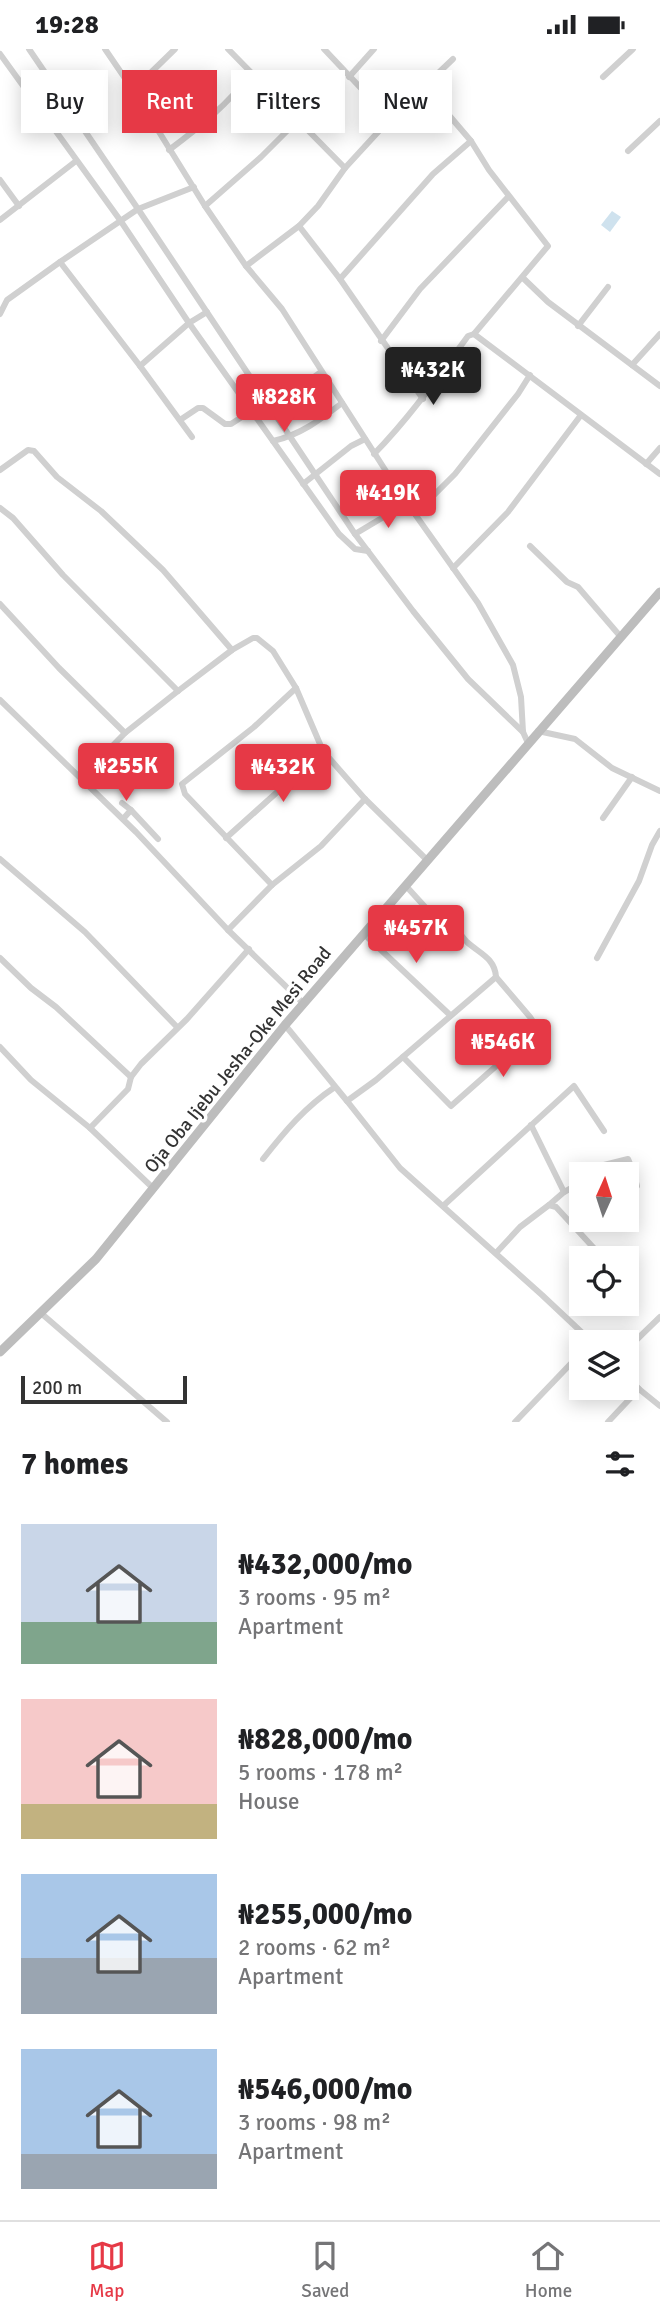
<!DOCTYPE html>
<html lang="en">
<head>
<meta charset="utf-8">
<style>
	body { margin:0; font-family:Signika,sans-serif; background:#f2f2f2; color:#202124; height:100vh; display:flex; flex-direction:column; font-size:26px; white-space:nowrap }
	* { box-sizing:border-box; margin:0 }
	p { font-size:23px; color:#757577 }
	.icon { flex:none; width:38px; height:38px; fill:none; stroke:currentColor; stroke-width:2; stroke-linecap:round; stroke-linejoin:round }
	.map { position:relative; height:1373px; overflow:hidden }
	.panel { display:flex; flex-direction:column; background:#fff; flex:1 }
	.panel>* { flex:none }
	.banner { position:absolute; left:21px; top:21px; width:620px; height:63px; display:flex; gap:14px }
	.needle { width:46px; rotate:3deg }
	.controls { position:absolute; left:569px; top:1113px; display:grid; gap:14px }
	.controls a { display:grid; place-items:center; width:70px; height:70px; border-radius:0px; background:#fff; box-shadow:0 4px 18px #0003; font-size:35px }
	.scale { position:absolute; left:21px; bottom:18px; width:166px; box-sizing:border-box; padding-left:7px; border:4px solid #333; border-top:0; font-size:19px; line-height:24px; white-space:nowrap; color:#333; -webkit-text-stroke:5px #fff; paint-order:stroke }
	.price { position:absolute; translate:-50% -60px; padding:0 16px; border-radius:7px; background:#e63946; color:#fff; font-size:23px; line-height:46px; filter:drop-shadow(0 2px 4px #0008) }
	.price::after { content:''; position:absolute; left:50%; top:42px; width:21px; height:16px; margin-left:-10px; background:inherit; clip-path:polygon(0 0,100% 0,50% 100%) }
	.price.current { background:#222; color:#fff }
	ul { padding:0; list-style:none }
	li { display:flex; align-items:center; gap:21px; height:175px; padding:0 21px }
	li span { display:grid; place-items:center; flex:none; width:196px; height:140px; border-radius:0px; color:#555 }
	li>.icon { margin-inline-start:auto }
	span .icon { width:84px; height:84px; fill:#fffc; stroke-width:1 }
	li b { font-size:30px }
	h2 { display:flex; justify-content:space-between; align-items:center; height:84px; padding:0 21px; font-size:30px }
	.pill { padding:0 24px; border-radius:0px; background:#fff; box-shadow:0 4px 18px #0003; font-size:24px; line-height:63px }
	.pill.current { background:#e63946; color:#fff }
	.status { display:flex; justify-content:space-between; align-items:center; height:49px; padding:0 35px; background:#fff; direction:ltr }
	.status svg { height:19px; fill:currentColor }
	.tab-bar { display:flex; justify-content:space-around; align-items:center; height:98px; border-top:2px solid #e0e0e0; background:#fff; font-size:19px; color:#757577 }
	.tab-bar a { display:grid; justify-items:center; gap:4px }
	.tab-bar .current { color:#e63946 }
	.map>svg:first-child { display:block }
	.water { fill:#cfe2ee }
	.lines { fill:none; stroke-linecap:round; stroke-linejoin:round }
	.street { stroke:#d0d0d0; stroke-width:6 }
	.secondary { stroke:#bdbdbd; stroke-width:9 }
	.labels { text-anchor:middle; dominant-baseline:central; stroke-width:7; stroke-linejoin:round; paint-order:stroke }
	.street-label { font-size:19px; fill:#333; stroke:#fff }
</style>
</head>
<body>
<div class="status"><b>19:28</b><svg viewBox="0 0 49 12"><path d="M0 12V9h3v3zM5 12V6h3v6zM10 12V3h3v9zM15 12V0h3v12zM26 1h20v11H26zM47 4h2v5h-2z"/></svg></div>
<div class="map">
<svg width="660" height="1373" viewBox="0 0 660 1373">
	<rect width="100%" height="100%" fill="#fff"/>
	<path class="water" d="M612,162L621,168L610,183L601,176Z"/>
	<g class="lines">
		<g class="street">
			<path d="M29,0L138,160L194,138"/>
			<path d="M105,0L133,41L205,157L246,217L282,260L400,444L478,554L513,616L521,648L523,683L528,694"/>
			<path d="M228,0L345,119"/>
			<path d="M324,0L390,70"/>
			<path d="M0,5L120,171L189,274L140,317L60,213L138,160L355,485L413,562L468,630L523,683"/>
			<path d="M349,28L374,0"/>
			<path d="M603,28L633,0"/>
			<path d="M133,41L175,0"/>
			<path d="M169,101C201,77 227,56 252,24"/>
			<path d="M628,102L660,72"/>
			<path d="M0,131L19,157"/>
			<path d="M205,157L261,108L298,71"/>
			<path d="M0,171L76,112"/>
			<path d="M299,177L340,230L423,350"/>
			<path d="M246,217L299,177L318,157L345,119L390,70L453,10"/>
			<path d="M523,229L548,253L660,337"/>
			<path d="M340,230L433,125L471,92"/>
			<path d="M207,263L189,274L339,485L355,500L368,502"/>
			<path d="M0,265L7,251L60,213"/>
			<path d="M578,277L608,238"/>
			<path d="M474,285L660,425"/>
			<path d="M381,292L420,240L508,148"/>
			<path d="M632,316L660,285"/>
			<path d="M140,317L192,388"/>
			<path d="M274,364L278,354L321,323"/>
			<path d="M180,371L198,359H203L225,375H231L251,362"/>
			<path d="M273,392C300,386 320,371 342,354"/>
			<path d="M374,405C410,368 438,328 468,287L474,285L548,197L489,121L471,92L424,37"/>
			<path d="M646,415L660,399"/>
			<path d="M0,421L28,401L34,402L57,428L101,462L163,521L232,601"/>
			<path d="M303,435L351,397L365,390"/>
			<path d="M0,459L13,469L63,526L178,642"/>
			<path d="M415,465L455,425L518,345L530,326"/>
			<path d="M355,485L407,454"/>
			<path d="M530,497L567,533L578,538L620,587"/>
			<path d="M453,519L508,463L581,366"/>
			<path d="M0,555L59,619L125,684"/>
			<path d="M0,651L136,783L228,881L304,955"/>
			<path d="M538,682L575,690L612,719L660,742"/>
			<path d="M81,729L125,684L178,642L232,601L253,589H257L273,602L296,639L323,702L365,750L428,812"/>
			<path d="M122,754L131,761L123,770"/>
			<path d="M131,761L158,790"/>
			<path d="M603,769L632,728"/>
			<path d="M226,789L323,702"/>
			<path d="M0,810L85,883L177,978"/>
			<path d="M272,836L185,745L182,735L254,678L296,639"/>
			<path d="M228,881L272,836L321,797L365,750"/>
			<path d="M364,885L450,966"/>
			<path d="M0,909L31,939L56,958L131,1028"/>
			<path d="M597,909L639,832L652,796L660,782"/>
			<path d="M285,976L347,1052L376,1031L496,928C495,909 479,904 467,893C463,889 460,884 456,880L440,883L426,867V859L406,837"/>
			<path d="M0,998L31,1031L90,1079L154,1140"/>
			<path d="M403,1008L451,1057L538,980L530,968L496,928"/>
			<path d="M347,1052L400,1119L542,1246L592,1293"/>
			<path d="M531,1076L564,1143"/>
			<path d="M90,1079L128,1040L131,1028L141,1015L187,970L249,900"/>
			<path d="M263,1110C285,1082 305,1058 335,1038"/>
			<path d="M595,1125L604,1116L628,1110L633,1122L637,1137"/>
			<path d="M549,1156L564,1143L581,1134"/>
			<path d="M443,1157L574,1037L604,1082"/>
			<path d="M496,1204L520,1178L549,1156L556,1158L603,1209"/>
			<path d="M42,1265L167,1373"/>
			<path d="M626,1301L660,1268"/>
			<path d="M626,1326L639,1340L660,1357"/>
			<path d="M515,1373L581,1304"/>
			<path d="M608,1373L639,1340"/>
		</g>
		<path class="secondary" d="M0,1303L96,1210L285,976L660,543"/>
	</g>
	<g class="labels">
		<g class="street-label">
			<text transform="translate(238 1011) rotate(-51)">Oja Oba Ijebu Jesha-Oke Mesi Road</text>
		</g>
	</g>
</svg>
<div class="controls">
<a><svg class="needle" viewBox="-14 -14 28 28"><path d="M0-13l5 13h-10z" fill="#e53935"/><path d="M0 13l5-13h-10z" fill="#757577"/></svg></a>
<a><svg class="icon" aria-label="locate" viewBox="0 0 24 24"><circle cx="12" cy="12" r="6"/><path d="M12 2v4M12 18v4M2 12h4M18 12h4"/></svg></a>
<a><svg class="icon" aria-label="layers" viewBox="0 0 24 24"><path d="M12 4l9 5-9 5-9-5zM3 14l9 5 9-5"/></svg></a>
</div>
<div class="scale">200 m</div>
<b class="price current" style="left:433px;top:358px">₦432K</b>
<b class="price" style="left:284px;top:385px">₦828K</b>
<b class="price" style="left:388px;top:481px">₦419K</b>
<b class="price" style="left:126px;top:754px">₦255K</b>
<b class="price" style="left:283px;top:755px">₦432K</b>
<b class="price" style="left:416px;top:916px">₦457K</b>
<b class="price" style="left:503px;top:1030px">₦546K</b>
<div class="banner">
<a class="pill">Buy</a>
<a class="pill current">Rent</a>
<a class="pill">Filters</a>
<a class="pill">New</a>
</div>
</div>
<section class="panel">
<h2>7 homes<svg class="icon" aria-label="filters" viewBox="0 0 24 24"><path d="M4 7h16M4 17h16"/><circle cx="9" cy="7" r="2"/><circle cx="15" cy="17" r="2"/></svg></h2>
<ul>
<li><span style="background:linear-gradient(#c9d6e8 70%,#7fa58c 0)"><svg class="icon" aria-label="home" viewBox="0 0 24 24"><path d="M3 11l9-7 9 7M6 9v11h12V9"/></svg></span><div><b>₦432,000/mo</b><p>3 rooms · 95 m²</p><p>Apartment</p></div></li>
<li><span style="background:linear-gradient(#f6c9c9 75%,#c2b280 0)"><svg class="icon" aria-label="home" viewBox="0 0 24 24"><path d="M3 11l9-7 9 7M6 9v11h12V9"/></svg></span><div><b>₦828,000/mo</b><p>5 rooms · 178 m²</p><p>House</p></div></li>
<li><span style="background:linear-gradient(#a9c7e8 60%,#9aa5b1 0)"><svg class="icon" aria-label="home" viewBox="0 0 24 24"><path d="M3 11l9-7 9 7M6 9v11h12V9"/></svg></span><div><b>₦255,000/mo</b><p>2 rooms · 62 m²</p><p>Apartment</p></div></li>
<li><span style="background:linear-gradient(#a9c7e8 75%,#9aa5b1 0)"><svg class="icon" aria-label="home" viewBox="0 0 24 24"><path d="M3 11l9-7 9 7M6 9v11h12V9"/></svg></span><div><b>₦546,000/mo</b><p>3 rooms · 98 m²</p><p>Apartment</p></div></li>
</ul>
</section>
<nav class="tab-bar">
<a class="current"><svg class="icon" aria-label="map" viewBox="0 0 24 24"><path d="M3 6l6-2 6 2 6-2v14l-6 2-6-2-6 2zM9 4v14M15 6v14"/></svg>Map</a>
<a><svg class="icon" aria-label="saved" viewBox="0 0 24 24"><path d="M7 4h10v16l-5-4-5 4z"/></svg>Saved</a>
<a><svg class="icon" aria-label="home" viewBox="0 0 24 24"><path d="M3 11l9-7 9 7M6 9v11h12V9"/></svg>Home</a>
</nav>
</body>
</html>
